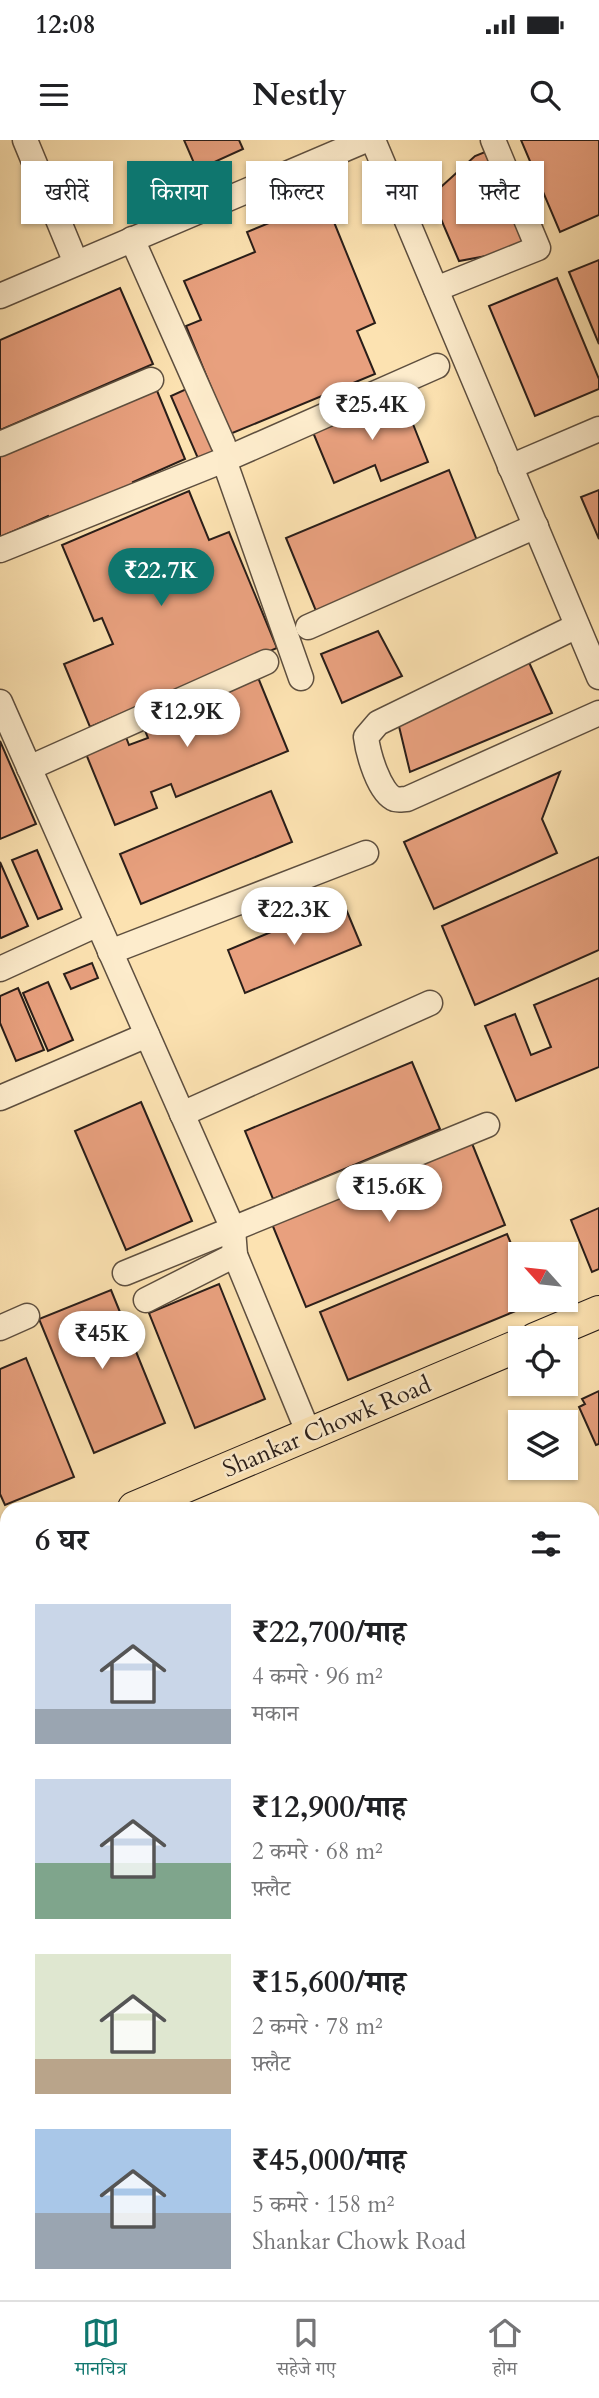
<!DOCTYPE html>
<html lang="hi">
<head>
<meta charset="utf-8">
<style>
	body { margin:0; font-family:Cardo,"Noto Serif Devanagari",serif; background:#f2f2f2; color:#202124; height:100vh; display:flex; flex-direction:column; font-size:26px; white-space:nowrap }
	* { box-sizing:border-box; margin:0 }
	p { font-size:23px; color:#757577 }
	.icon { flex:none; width:38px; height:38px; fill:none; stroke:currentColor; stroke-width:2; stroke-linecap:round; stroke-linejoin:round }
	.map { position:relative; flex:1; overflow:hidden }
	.sheet { position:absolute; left:0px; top:1362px; width:600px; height:800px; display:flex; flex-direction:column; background:#fff; border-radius:21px 21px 0 0; box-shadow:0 2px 5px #0004 }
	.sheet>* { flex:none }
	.hud { position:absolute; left:21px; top:21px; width:558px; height:63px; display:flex; gap:14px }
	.needle { width:46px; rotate:297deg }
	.controls { position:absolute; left:508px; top:1102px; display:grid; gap:14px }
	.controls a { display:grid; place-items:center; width:70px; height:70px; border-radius:0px; background:#fff; box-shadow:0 2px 5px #0004; font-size:35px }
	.price { position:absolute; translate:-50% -60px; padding:0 16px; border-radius:24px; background:#fff; color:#222; font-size:23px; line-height:46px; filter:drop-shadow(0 2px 4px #0008) }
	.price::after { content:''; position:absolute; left:50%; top:42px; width:21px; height:16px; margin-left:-10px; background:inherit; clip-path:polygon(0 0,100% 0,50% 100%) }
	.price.active { background:#0f766e; color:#fff }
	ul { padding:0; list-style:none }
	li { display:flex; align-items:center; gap:21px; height:175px; padding:0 35px }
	li span { display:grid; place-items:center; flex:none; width:196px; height:140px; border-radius:0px; color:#555 }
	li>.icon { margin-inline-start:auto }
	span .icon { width:84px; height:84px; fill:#fffc; stroke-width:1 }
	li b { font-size:30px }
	h2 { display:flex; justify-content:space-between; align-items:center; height:84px; padding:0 35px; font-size:30px }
	.chip { padding:0 24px; border-radius:0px; background:#fff; box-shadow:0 2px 5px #0004; font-size:24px; line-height:63px }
	.chip.active { background:#0f766e; color:#fff }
	.status { display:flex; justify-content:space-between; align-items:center; height:49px; padding:0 35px; background:#fff; direction:ltr }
	.status svg { height:19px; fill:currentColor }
	header { display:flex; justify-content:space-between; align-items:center; height:91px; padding:0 35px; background:#fff; font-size:32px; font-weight:800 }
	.tab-bar { display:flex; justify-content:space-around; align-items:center; height:98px; border-top:2px solid #e0e0e0; background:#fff; font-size:19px; color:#757577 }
	.tab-bar a { display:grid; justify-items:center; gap:4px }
	.tab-bar .active { color:#0f766e }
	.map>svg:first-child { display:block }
	.green { fill:#bbc48f; stroke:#727154; stroke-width:2 }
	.building { fill:#e8a07e; stroke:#2a1e19; stroke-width:2 }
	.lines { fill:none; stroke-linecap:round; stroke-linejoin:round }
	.minor-casing { stroke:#5e4f3f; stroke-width:27 }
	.major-casing { stroke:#2a1e19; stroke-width:34 }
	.minor { stroke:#fdeccc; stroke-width:24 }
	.major { stroke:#fce2b1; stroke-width:32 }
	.labels { text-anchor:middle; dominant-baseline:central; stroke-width:5; stroke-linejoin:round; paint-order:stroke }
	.street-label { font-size:24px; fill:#2a1e19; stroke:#fdeccc }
</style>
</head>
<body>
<div class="status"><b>12:08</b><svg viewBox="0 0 49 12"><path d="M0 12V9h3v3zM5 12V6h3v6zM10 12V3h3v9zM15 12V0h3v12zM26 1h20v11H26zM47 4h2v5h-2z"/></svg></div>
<header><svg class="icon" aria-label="menu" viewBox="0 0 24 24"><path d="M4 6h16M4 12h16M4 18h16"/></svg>Nestly<svg class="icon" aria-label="search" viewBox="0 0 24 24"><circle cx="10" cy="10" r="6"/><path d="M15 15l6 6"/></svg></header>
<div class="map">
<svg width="599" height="2160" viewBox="0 0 599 2160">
	<rect width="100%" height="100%" fill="#fce2b1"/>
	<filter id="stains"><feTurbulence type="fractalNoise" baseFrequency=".00286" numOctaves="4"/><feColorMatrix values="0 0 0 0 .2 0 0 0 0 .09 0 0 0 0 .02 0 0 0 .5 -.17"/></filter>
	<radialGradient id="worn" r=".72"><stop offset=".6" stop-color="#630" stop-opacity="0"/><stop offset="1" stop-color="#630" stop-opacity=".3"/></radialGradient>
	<g class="green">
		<path d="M599,1707V1919L593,1917V1712Z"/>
		<path d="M191,2154H403L410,2160H187Z"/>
	</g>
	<g class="building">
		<path d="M184,0H239L243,9L197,30Z"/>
		<path d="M521,0H599V75L560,92Z"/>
		<path d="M485,12L525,106L513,111L459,121L431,56L475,16Z"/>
		<path d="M325,60L375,183L357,191L375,234L230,294L186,186L201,180L184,141L255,112L247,92Z"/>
		<path d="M599,120V204L569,132Z"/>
		<path d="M557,138L599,239V249L535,276L489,166Z"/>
		<path d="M120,148L153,224L0,290V200Z"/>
		<path d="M153,241L185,319L133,342L136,351L52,386L48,376L0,397V306Z"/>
		<path d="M193,246L222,313L200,323L171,256Z"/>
		<path d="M401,254L428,322L381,341L375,325L334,343L312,290Z"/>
		<path d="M449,330L478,403L316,471L286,398Z"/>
		<path d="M599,350V399L581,357Z"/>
		<path d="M189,351L209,400L229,392L277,508L90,587L64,524L113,504L102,478L94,481L62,405Z"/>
		<path d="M378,491L402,536L342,563L321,514Z"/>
		<path d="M527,518L552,573L410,632L397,578Z"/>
		<path d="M257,535L288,611L176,657L171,644L151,652L157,668L115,685L84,609L124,592L129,605L148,598L142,583Z"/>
		<path d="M0,601L36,684L0,699Z"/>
		<path d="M560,632L542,679L557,713L434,769L404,702Z"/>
		<path d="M271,651L292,702L141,764L120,714Z"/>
		<path d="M37,710L62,769L38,779L12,720Z"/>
		<path d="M599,717V810L475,865L442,786Z"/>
		<path d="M0,722L28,786L1,798L0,797Z"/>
		<path d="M343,762L361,805L245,853L228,810Z"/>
		<path d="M92,823L98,838L71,849L64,834Z"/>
		<path d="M599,838V927L516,961L485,886L515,874L531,915L551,907L534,865Z"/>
		<path d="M48,842L73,900L48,911L23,853Z"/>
		<path d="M18,848L44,910L16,921L0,883V856Z"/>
		<path d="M412,922L440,989L273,1059L245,991Z"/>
		<path d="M141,962L192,1081L126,1110L75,991Z"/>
		<path d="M471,1001L505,1085L306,1167L272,1084Z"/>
		<path d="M599,1068V1129L592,1132L571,1080Z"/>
		<path d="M507,1094L520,1125V1160H534L535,1163L348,1240L320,1172Z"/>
		<path d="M219,1144L265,1259L195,1288L149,1173Z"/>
		<path d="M111,1150L165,1283L94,1313L39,1179Z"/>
		<path d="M26,1218L74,1337L5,1365L0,1354V1229Z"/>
		<path d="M599,1251V1304L596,1305L579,1267L585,1264L582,1259Z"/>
	</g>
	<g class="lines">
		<defs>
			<g id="minor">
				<path d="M25,0L76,123"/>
				<path d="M373,0L599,537"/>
				<path d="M132,99L223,304"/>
				<path d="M436,149L538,108L493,0"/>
				<path d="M0,156L366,0"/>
				<path d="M0,304L151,240"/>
				<path d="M224,320L301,538"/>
				<path d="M510,327L599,289"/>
				<path d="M0,410L224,320L437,226"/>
				<path d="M577,486L378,583L366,597C368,613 379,653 395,659C399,660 403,659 407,659L599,573"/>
				<path d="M308,487L536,386"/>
				<path d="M0,562L233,1089L235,1115L309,1294"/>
				<path d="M29,628L266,522"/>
				<path d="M110,812L366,713"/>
				<path d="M0,829L98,784"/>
				<path d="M0,958L147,895"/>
				<path d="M182,974L430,863"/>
				<path d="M125,1133L487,985"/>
				<path d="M146,1160L235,1115"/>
				<path d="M0,1188L27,1176"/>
				<path d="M593,1712L599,1707"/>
				<path d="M593,1861L599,1851"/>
				<path d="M593,1962H599"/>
				<path d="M593,2071L599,2072"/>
				<path d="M501,2154V2160"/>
				<path d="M168,2160L172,2154"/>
			</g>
			<g id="major">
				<path d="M535,1199L599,1172"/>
				<path d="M134,1368L520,1205"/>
				<path d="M0,1444L7,1441"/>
			</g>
		</defs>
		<use href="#minor" class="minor-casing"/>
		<use href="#major" class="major-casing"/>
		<use href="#minor" class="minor"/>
		<use href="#major" class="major"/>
	</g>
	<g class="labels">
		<g class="street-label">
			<text transform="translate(327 1287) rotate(-23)">Shankar Chowk Road</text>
		</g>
	</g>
	<rect width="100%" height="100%" filter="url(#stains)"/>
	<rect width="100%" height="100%" fill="url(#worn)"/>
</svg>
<div class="controls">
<a><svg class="needle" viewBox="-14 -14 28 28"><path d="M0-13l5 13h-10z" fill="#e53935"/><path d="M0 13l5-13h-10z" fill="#757577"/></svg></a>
<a><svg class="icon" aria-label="locate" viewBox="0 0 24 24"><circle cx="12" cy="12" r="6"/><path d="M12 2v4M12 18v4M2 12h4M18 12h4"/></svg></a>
<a><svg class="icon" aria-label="layers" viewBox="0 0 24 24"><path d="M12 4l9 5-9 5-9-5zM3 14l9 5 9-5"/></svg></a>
</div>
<b class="price" style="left:372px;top:302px">₹25.4K</b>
<b class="price active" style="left:161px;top:468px">₹22.7K</b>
<b class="price" style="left:187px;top:609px">₹12.9K</b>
<b class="price" style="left:294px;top:807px">₹22.3K</b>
<b class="price" style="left:389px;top:1084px">₹15.6K</b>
<b class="price" style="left:102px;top:1231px">₹45K</b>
<div class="hud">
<a class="chip">खरीदें</a>
<a class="chip active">किराया</a>
<a class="chip">फ़िल्टर</a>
<a class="chip">नया</a>
<a class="chip">फ़्लैट</a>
</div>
<section class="sheet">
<h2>6 घर<svg class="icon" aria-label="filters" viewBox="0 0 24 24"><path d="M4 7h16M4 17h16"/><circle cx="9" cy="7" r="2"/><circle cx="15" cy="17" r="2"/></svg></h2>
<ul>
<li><span style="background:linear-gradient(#c9d6e8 75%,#9aa5b1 0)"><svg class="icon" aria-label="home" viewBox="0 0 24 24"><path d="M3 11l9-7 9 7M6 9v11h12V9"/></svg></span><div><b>₹22,700/माह</b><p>4 कमरे · 96 m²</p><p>मकान</p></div></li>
<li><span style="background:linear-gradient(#c9d6e8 60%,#7fa58c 0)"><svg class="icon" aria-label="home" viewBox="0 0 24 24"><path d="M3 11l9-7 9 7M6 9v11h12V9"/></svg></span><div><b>₹12,900/माह</b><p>2 कमरे · 68 m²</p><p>फ़्लैट</p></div></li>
<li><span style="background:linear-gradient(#dfe7d0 75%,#b9a48a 0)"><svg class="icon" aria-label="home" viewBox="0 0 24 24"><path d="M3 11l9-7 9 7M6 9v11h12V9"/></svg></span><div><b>₹15,600/माह</b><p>2 कमरे · 78 m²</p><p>फ़्लैट</p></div></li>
<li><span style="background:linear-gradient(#a9c7e8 60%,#9aa5b1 0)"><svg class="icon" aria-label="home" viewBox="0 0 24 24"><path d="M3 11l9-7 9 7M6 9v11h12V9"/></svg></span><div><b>₹45,000/माह</b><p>5 कमरे · 158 m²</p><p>Shankar Chowk Road</p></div></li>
</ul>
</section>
</div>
<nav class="tab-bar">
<a class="active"><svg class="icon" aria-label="map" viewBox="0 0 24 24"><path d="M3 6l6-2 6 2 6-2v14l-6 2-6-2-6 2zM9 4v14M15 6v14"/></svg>मानचित्र</a>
<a><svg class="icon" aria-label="saved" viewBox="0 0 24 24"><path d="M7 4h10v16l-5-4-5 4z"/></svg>सहेजे गए</a>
<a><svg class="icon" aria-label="home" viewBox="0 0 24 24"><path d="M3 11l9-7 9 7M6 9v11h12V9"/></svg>होम</a>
</nav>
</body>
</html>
